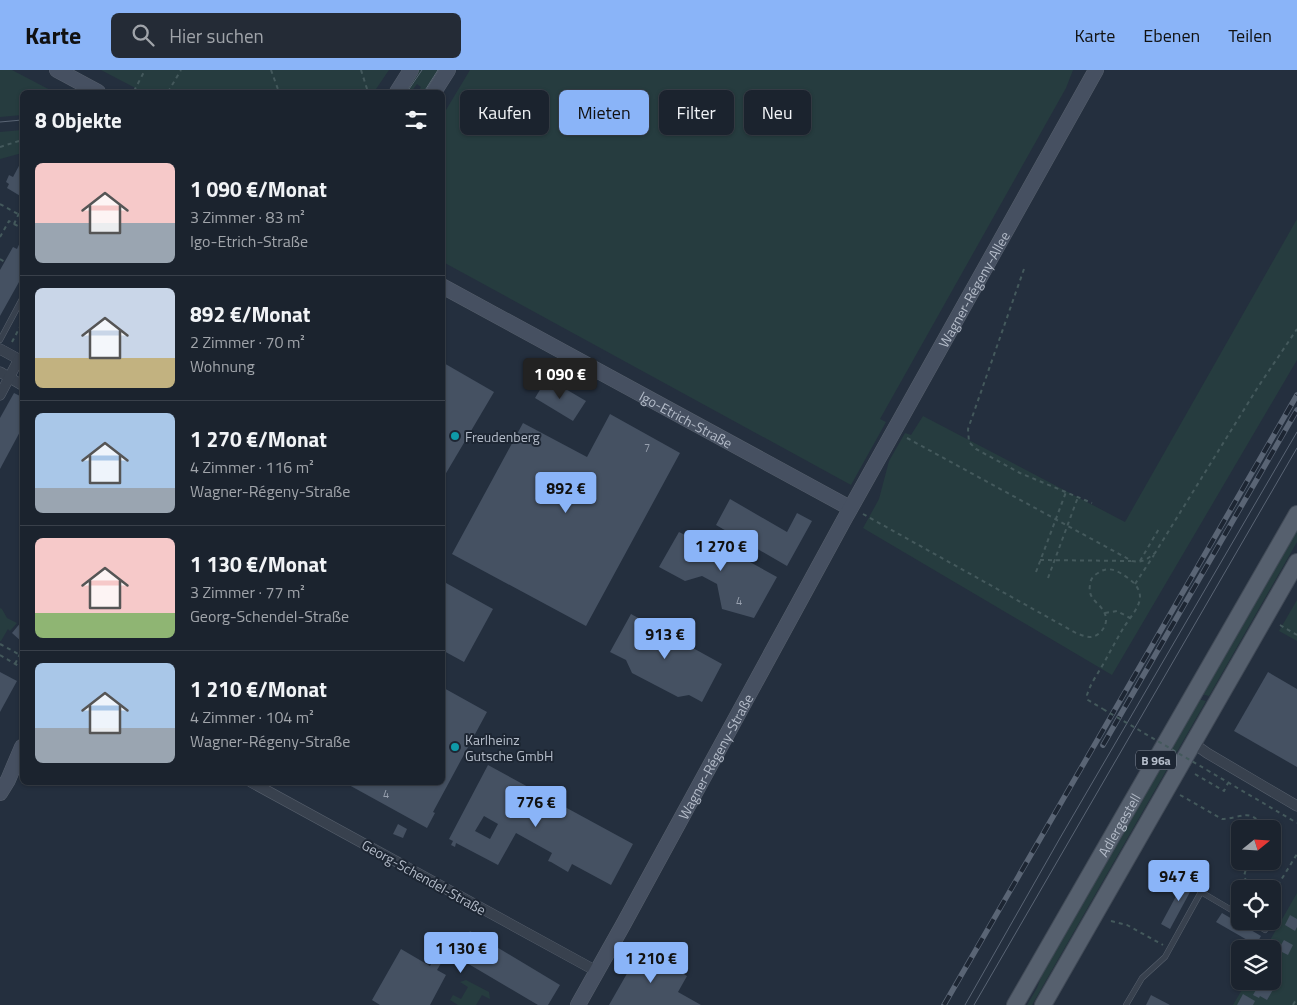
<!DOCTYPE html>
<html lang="de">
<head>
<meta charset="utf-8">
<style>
	body { margin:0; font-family:"Titillium Web",sans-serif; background:#242b36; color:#f1f3f6; height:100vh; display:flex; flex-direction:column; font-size:19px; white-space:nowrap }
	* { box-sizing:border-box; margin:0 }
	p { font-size:16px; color:#a0a4aa }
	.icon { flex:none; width:28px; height:28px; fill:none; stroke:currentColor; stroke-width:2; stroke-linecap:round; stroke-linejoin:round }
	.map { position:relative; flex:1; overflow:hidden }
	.details { position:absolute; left:20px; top:20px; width:425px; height:695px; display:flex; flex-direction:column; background:#1b232e; border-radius:8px; box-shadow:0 1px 4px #0004,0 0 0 1px #39404a }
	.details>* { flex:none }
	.banner { position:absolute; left:460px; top:20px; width:475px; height:45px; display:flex; gap:10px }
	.needle { width:32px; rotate:72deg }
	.tools { position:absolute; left:1231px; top:750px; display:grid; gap:10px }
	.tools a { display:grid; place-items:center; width:50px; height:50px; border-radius:8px; background:#1b232e; box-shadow:0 1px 4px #0004,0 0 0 1px #39404a; font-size:25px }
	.price { position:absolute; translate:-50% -42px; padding:0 11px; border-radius:5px; background:#8ab4f8; color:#111; font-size:16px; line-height:32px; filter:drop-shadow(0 1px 2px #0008) }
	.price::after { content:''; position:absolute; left:50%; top:30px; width:15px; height:11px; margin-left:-8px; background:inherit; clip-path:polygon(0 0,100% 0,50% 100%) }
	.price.selected { background:#222; color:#fff }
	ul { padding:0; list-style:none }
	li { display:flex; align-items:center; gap:15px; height:125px; padding:0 15px }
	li+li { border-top:1px solid #39404a }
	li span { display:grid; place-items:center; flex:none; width:140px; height:100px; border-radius:8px; color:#555 }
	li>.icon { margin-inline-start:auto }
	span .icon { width:60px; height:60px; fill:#fffc; stroke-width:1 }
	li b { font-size:21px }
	h2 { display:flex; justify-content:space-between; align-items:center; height:60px; padding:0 15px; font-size:21px }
	.chip { padding:0 18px; border-radius:8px; background:#1b232e; box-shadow:0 1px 4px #0004,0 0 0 1px #39404a; font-size:18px; line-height:45px }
	.chip.selected { background:#8ab4f8; color:#111 }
	header { display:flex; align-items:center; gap:30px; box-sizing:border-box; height:70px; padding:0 25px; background:#8ab4f8; color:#111 }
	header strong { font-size:24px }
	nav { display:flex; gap:28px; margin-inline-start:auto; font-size:18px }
	.search { width:350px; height:45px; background:#242b36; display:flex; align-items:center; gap:12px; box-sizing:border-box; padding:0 18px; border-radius:8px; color:#a0a4aa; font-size:19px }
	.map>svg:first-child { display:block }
	.green { fill:#263c3f }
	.building { fill:#455162; fill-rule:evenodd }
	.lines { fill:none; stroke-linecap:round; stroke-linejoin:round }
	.lane-casing { stroke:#565f6c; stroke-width:6 }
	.street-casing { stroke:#565f6c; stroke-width:11 }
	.secondary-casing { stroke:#565f6c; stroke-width:16 }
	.primary-casing { stroke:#414a57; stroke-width:18 }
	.path { stroke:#44595c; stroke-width:2; stroke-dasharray:4 4; stroke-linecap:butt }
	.lane { stroke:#38414e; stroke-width:5 }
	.street { stroke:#38414e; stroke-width:10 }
	.secondary { stroke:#465061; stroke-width:15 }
	.primary { stroke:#56606e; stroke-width:16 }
	.tram { stroke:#5a6575; stroke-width:1 }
	.rail-casing { stroke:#5a6575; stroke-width:5.5 }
	.rail { stroke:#1d2633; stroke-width:4; stroke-dasharray:11; stroke-linecap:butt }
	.path-bridge { stroke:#44595c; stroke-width:2; stroke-dasharray:4 4; stroke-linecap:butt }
	.culture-dot { fill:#0f9aa8; stroke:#1d2633; stroke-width:2 }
	.labels { text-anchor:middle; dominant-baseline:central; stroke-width:4; stroke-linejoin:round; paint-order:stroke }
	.number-label { font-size:11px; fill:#98a1af }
	.shield { fill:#1d2633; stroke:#878f9c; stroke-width:1 }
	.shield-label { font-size:12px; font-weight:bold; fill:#b4bcc9 }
	.street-label { font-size:14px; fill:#b4bcc9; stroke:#1d2633 }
	.poi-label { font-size:14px; fill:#b4bcc9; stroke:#1d2633; text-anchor:start }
</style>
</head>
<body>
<header>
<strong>Karte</strong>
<div class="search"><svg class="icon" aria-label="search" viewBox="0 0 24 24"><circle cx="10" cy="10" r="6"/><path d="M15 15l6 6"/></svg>Hier suchen</div>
<nav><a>Karte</a><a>Ebenen</a><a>Teilen</a></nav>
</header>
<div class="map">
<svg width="1297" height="935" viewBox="0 0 1297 935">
	<rect width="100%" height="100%" fill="#242f3e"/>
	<g class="green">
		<path d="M0,0H12L54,22H22V45L0,47Z"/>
		<path d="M101,0H389L374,22H143Z"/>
		<path d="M418,0H443L429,22H418L421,17L417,14L411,22H404Z"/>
		<path d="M470,0H1073L1066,18L880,349L886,352L851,415L443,192V45Z"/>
		<path d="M22,60V83L0,89V62Z"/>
		<path d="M1297,149V290L1112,605L863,458L879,429L889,391L905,363L911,365L923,346L1125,452Z"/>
		<path d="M1297,457V472L1209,626L1201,624Z"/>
		<path d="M1297,530V571L1279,561Z"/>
		<path d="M0,538L2,539L7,548L17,553L10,561L8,559L1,571H0Z"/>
		<path d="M1198,629L1206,631L1032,935H1027L1037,918L1045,896Z"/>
		<path d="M1297,823V935H1233L1247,911H1272V879H1265Z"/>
		<path d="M466,910L489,922L490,929L482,925L476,935H458L450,930L453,925L461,929L468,917L460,912Z"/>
	</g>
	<g class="building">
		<path d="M20,94L22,95V127L7,118L9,114L6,112L9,105L13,107Z"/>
		<path d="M22,168V214L19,212L0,246V200L13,177L17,179Z"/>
		<path d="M442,292L494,322L442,410Z"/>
		<path d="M547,308L586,331L573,351L535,328Z"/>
		<path d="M14,323L22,327V358L0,399V348Z"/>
		<path d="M610,344L680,383L586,556L452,484L523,353L587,387Z"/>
		<path d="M730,429L787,462L797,443L812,451L787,496L716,455Z"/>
		<path d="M679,462L697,471L710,467L748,488L750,492L777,507L754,548L722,539L717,514L702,506L685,511L659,497Z"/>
		<path d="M446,513L493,539L464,592L442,580V519Z"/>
		<path d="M631,544L722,594L702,632L689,625L678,627L632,603L626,590L610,582Z"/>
		<path d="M22,551V572L12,563Z"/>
		<path d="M0,602L17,611L0,642Z"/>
		<path d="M1268,602L1297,619V697L1234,661Z"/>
		<path d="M442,617L487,642L433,742L435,743L427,758L349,715L350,712H442Z"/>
		<path d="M488,695L633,774L611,815L572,794L568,802L551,792L548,791L552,783L516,763L498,795L456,773L455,777L451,775L453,771L449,769ZM484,746L498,754L490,769L475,761Z"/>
		<path d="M398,754L407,759L403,768L393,764Z"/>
		<path d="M1188,804L1197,809L1170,859L1161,854Z"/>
		<path d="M1222,843L1261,866L1256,875L1216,852Z"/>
		<path d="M1290,845L1297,849V857L1295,861L1285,855Z"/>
		<path d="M470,861L560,915L548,935H538L455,886L461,877L453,873L437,900L446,905L430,935H380L372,930L401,879L430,896L449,862L464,871Z"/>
		<path d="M1284,870L1293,875L1288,885L1278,880Z"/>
		<path d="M641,879L687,906L678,922L701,935H609Z"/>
		<path d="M1261,911L1274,918L1267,930L1260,926L1259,928L1253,925Z"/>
		<path d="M1243,924L1255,931L1253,935H1237Z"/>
		<path d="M1151,925L1170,935H1146Z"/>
	</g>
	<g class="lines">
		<defs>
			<g id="lane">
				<path d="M0,270L22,229"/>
				<path d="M1250,851L1265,860"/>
				<path d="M1126,935L1142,908L1165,887L1201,822L1240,845"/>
			</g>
			<g id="street">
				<path d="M0,279L22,291"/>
				<path d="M0,302L22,315"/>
				<path d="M0,325L19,289"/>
				<path d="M1193,673L1207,683L1297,736"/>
				<path d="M251,712L598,902"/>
			</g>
			<g id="secondary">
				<path d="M57,0L98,22"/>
				<path d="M397,22L411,0"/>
				<path d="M434,22L448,0"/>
				<path id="s1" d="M442,216L850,438"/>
				<path d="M0,723L8,710L22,677"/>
				<path id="s2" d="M578,935L623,855L844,450L1096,0"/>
			</g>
			<g id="primary">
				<path id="s3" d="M1015,935L1297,444"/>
				<path d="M1043,935L1297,492"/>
			</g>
		</defs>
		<use href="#lane" class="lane-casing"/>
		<use href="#street" class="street-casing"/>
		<use href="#secondary" class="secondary-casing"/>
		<use href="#primary" class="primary-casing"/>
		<g class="path">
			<path d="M271,0L279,22"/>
			<path d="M361,0L368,22"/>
			<path d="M134,21L145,0"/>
			<path d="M168,22L181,0"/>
			<path d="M0,77L22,70"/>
			<path d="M0,134L18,144"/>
			<path d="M14,154L22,158"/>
			<path d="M0,167L9,151L14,154L22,137"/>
			<path d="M0,189L5,192"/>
			<path d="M1024,199L968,359L969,372L976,379L1020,403L1092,433"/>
			<path d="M12,272L22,253"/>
			<path d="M907,368L1132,491C1143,493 1147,489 1155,483L1258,317L1297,259"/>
			<path d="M863,444L1076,563C1081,565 1086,567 1091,567C1100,566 1107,556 1106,548C1104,533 1087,532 1090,515C1090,510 1093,506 1098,503C1106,497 1114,499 1122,504C1130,509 1140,516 1140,527C1140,537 1129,549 1124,557C1116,570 1109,584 1101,598C1096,606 1090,615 1087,625L1088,630L1103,639"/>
			<path d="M1040,490L1131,491"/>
			<path d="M1140,491L1160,457"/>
			<path d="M1036,502L1066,422"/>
			<path d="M1048,508L1078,427"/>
			<path d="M1135,514L1154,485"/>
			<path d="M1105,543L1117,541L1130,548"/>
			<path d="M1280,555L1297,565"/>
			<path d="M0,574L22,586"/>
			<path d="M0,585L22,598"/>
			<path d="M15,594L20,584"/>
			<path d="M1207,700L1297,753"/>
			<path d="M1195,704L1224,721L1228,713"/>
			<path d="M1180,725L1222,749C1238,749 1254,736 1262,759"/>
			<path d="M1250,819L1244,806L1246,799L1251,791"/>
			<path d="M1272,821L1278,815L1297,784"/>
			<path d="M1111,851L1127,855L1163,875"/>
			<path d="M1293,935L1297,928"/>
		</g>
		<use href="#lane" class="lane"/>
		<use href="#street" class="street"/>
		<use href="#secondary" class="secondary"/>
		<use href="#primary" class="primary"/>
		<g class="tram">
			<path d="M407,22L422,0"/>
			<path d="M424,22L438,0"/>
			<path d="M0,52L22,50"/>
			<path d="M965,935L1060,768L1297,362"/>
			<path d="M974,935L1297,378"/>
		</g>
		<defs>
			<g id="rail">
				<path d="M1103,675L1297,340"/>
				<path d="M944,935L1297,325"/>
			</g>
		</defs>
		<use href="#rail" class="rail-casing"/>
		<use href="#rail" class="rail"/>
		<path class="path-bridge" d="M1103,639L1207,700"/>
	</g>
	<g class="culture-dot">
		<circle cx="455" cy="366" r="5"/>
		<circle cx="455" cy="677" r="5"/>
	</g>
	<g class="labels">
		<g class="number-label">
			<text x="647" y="378">7</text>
			<text x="739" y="531">4</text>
			<text x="386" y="724">4</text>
		</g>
		<rect class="shield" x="1136" y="680.5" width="40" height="19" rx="4"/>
		<g class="shield-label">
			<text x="1156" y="690">B 96a</text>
		</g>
		<g class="street-label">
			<text stroke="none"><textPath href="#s2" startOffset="818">Wagner-Régeny-Allee</textPath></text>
			<text stroke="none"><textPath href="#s1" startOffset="278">Igo-Etrich-Straße</textPath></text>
			<text stroke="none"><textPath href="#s2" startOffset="284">Wagner-Régeny-Straße</textPath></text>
			<text stroke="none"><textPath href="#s3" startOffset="208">Adlergestell</textPath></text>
			<text transform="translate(424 807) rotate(29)">Georg-Schendel-Straße</text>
		</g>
		<g class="poi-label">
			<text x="465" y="366">Freudenberg</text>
			<text x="465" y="669">Karlheinz<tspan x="465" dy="16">Gutsche GmbH</tspan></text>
		</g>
	</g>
</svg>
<div class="tools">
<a><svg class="needle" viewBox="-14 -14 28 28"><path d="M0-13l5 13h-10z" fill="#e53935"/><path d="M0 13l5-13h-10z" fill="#a0a4aa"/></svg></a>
<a><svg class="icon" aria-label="locate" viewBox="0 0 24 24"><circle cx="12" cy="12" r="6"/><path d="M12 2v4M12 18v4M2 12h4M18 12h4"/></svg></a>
<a><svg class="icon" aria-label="layers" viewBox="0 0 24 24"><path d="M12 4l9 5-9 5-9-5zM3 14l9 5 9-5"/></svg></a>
</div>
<b class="price selected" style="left:560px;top:330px">1 090 €</b>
<b class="price" style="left:566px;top:444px">892 €</b>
<b class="price" style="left:721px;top:502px">1 270 €</b>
<b class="price" style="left:665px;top:590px">913 €</b>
<b class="price" style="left:536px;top:758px">776 €</b>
<b class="price" style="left:1179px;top:832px">947 €</b>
<b class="price" style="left:461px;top:904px">1 130 €</b>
<b class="price" style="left:651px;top:914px">1 210 €</b>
<div class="banner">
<a class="chip">Kaufen</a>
<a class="chip selected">Mieten</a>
<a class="chip">Filter</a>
<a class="chip">Neu</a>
</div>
<section class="details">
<h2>8 Objekte<svg class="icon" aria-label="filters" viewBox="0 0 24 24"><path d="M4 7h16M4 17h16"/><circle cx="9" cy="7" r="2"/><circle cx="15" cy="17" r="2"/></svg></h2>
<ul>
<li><span style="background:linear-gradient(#f6c9c9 60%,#9aa5b1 0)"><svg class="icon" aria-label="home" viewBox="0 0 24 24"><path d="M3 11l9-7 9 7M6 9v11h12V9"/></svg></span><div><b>1 090 €/Monat</b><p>3 Zimmer · 83 m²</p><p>Igo-Etrich-Straße</p></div></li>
<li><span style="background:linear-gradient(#c9d6e8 70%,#c2b280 0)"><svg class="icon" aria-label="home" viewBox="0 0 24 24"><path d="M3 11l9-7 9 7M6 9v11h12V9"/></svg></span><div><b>892 €/Monat</b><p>2 Zimmer · 70 m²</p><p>Wohnung</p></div></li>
<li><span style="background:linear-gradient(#a9c7e8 75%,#9aa5b1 0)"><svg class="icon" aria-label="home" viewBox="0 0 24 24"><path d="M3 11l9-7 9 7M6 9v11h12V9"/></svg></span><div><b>1 270 €/Monat</b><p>4 Zimmer · 116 m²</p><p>Wagner-Régeny-Straße</p></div></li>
<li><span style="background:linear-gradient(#f6c9c9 75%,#8fb573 0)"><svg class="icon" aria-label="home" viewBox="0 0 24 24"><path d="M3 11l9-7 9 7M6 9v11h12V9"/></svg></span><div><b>1 130 €/Monat</b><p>3 Zimmer · 77 m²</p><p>Georg-Schendel-Straße</p></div></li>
<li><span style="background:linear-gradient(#a9c7e8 65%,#9aa5b1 0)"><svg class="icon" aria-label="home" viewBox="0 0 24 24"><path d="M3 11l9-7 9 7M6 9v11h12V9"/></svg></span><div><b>1 210 €/Monat</b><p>4 Zimmer · 104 m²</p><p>Wagner-Régeny-Straße</p></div></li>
</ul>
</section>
</div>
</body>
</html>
